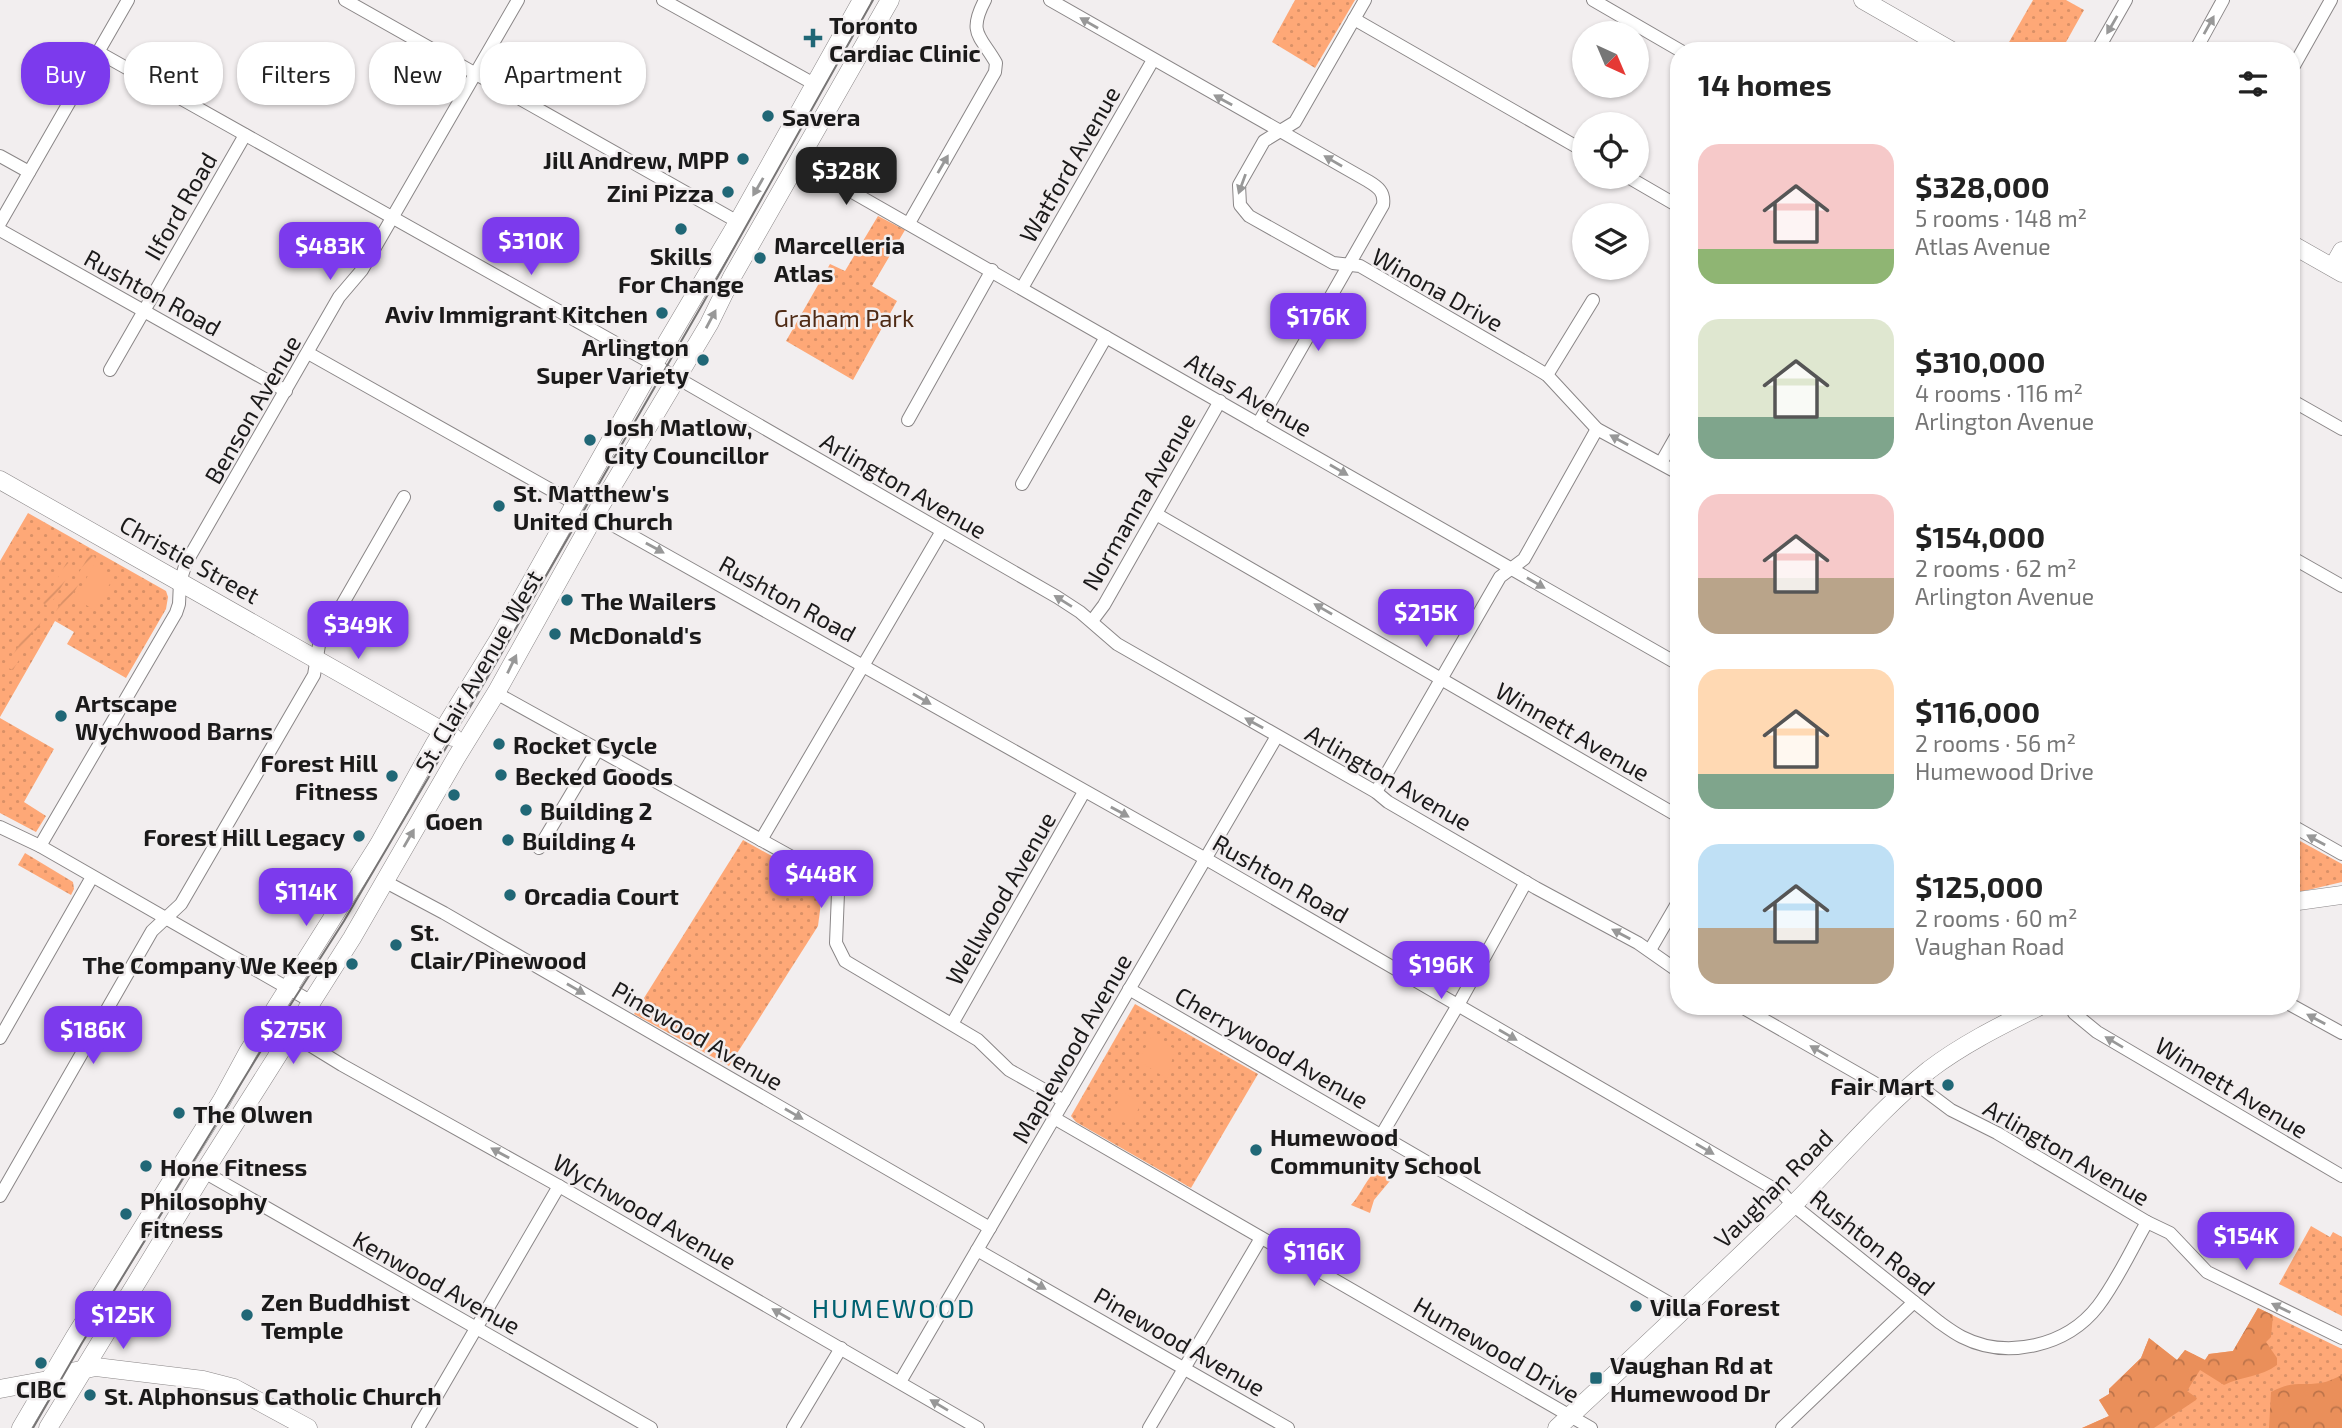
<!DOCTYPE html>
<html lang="en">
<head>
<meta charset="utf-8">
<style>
	body { margin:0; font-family:"Exo 2",sans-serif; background:#f2f2f2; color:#222; height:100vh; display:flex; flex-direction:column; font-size:26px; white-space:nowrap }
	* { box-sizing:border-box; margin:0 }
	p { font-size:23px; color:#767676 }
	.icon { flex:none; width:38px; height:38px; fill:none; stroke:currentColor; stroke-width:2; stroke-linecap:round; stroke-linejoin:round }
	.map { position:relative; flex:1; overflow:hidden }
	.panel { position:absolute; left:1670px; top:42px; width:630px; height:973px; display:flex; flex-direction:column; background:#fff; border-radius:28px; box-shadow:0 2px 5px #0004 }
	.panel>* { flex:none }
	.top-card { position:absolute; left:21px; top:42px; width:665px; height:63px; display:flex; gap:14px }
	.needle { width:46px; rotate:136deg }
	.buttons { position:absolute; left:1572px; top:21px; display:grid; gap:14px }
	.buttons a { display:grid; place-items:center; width:77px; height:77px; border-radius:50%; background:#fff; box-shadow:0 2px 5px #0004; font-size:35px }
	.price { position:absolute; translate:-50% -60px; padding:0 16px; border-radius:14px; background:#7c3aed; color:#fff; font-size:23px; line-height:46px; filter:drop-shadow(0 2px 4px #0008) }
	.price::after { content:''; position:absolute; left:50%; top:42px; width:21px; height:16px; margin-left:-10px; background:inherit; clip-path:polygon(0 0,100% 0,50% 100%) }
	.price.current { background:#222; color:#fff }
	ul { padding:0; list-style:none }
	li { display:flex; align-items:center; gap:21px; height:175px; padding:0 28px }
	li span { display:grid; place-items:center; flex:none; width:196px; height:140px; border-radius:21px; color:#555 }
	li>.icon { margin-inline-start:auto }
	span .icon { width:84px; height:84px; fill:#fffc; stroke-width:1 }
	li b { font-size:30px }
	h2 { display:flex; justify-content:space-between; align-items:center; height:84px; padding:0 28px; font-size:30px }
	.chip { padding:0 24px; border-radius:28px; background:#fff; box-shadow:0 2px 5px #0004; font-size:24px; line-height:63px }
	.chip.current { background:#7c3aed; color:#fff }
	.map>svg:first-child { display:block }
	.grass { fill:url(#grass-dots) }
	.forest { fill:url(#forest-crowns) }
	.garden { fill:url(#garden-furrows) }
	.pitch { fill:#fea877 }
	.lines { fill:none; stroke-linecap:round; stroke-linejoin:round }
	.street-casing { stroke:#8a8687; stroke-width:14 }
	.secondary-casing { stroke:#8a8687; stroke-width:19 }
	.street { stroke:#fff; stroke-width:12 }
	.secondary { stroke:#fff; stroke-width:18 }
	.tram { stroke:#777575; stroke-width:2 }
	.oneway { fill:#989898 }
	.poi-dot { fill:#206776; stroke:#f2eeef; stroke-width:2.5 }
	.labels { text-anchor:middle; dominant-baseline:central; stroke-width:5; stroke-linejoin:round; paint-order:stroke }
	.poi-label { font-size:24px; font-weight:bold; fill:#1b1a1a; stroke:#f2eeef; text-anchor:start }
	.street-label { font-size:24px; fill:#1b1a1a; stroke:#f2eeef }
	.park-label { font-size:24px; fill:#4e2a14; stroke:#f2eeef }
	.neighbourhood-label { font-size:26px; letter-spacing:2px; fill:#006171; stroke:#f2eeef }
</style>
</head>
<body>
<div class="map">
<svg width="2342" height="1428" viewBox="0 0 2342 1428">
	<defs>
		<pattern id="grass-dots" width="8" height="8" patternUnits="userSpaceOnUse" patternTransform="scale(1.75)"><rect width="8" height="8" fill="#fea877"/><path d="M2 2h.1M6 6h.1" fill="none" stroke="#d99066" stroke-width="1.8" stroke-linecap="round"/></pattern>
		<pattern id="forest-crowns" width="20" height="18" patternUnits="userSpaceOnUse" patternTransform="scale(1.75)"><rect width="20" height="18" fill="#ea8f5a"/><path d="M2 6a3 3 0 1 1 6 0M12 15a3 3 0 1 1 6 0" fill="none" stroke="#bd744a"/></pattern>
		<pattern id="garden-furrows" width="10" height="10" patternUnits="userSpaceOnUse" patternTransform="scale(1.75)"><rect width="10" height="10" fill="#fea877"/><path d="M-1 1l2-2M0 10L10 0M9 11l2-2" fill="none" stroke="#d99066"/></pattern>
	</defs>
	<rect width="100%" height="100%" fill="#f2eeef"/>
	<g class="grass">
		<path d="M1295,0H1355L1315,68L1272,42Z"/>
		<path d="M2033,0H2066L2084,10L2061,51H2004Z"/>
		<path d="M878,216L905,230L872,286L897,301L853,380L786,341L830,264L845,271Z"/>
		<path d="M28,513L166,591L168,597L166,609L126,678L67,644L74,632L55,621L0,717V561Z"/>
		<path d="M0,718L54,749L24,802L46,816L36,832L0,813Z"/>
		<path d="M2291,836L2342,864V882L2291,894Z"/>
		<path d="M743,840L817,881L822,895L818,926L729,1066L634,1014Z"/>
		<path d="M25,853L73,882L74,889L71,895L18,865Z"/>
		<path d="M1135,1004L1258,1074L1191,1188L1076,1122L1071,1116Z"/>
		<path d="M1379,1168L1394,1176L1374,1200L1370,1213L1351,1205C1362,1193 1366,1178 1379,1168Z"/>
		<path d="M2311,1226L2330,1237L2333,1232L2342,1237V1316L2279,1284Z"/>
		<path d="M2258,1308L2342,1349V1428H2082L2109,1416L2099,1400L2109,1394V1389L2141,1358L2149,1338L2177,1360L2185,1350L2205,1360L2209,1354L2233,1351Z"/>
	</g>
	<g class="forest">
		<path d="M2258,1308L2273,1315L2271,1337L2266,1342L2277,1358V1365C2261,1377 2242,1376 2224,1385L2200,1370L2187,1391L2197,1398L2196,1400L2154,1428H2082L2109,1416L2099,1400L2109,1394V1389L2141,1358L2149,1338L2177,1360L2185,1350L2205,1360L2209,1354L2233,1351Z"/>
		<path d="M2342,1375V1428H2269L2271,1392C2295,1380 2298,1386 2321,1383C2328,1382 2335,1378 2342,1375Z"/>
	</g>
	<g class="garden">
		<path d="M90,554L95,557L61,614L56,611Z"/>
		<path d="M67,562L74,566L49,607L43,603Z"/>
		<path d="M34,618L41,622L36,631L33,630L26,647L24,646L20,653L22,655L13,670L6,667Z"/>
	</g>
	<g class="pitch">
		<path d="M94,565L114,577L94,610L75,598Z"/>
		<path d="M1151,1036L1175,1049L1167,1079L1139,1061Z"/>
		<path d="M1123,1092L1141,1103L1131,1126L1111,1116Z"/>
	</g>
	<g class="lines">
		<defs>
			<g id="street">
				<path d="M345,0L738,222"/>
				<path d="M663,0L816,85"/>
				<path d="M1050,0L1368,181C1378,187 1385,192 1383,205L1258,424"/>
				<path d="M1365,0L1295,122L1264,141L1239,185L1240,205L1249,216L1333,263L1360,266L1527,363L1547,375L1597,429L1678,473"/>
				<path d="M1593,0L1681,51"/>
				<path d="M1354,19L1584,151"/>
				<path d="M2097,51L2126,0"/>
				<path d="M2195,51L2223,0"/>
				<path d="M98,52L646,360L1057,597L1080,612L1117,644L1376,792L1388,802L1536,888L1638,943L1678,971"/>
				<path d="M2291,71L2331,0"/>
				<path d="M0,156L29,172"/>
				<path d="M798,161L1678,664"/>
				<path d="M1628,177L1678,206"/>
				<path d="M0,223L128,0"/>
				<path d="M909,223L995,72L996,63C981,36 967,34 985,0"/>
				<path d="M0,230L286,391"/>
				<path d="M1022,288L1153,60"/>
				<path d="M308,353L576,504"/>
				<path d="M110,370L245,135"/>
				<path d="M1547,375L1593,300"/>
				<path d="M2291,400L2342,429"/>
				<path d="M908,420L992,270"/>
				<path d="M1661,463L1678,433"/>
				<path d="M1022,484L1106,337"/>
				<path d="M1156,514L1678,816"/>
				<path d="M595,515L1213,863L1783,1194L1793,1205L1939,1322C1946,1327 1954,1333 1962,1337C2007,1360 2067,1346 2098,1306C2117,1281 2131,1250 2147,1222"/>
				<path d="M2291,557L2342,586"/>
				<path d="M1092,621L1104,605L1220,401"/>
				<path d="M496,693L828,877L836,885L838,893L836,943L845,961L978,1040L1009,1070L1064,1101"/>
				<path d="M1376,792L1500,577L1524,559L1597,429"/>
				<path d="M2291,825L2342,854"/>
				<path d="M0,827L40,846L312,1002"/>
				<path d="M761,840L942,531"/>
				<path d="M40,846L176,613L179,604L180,582L186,563L339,297L362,270L518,0"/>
				<path d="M539,848L598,749"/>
				<path d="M384,881L444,913L990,1228"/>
				<path d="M1650,950L1678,902"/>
				<path d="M1129,989L1683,1311"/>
				<path d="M2291,1005L2342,1033"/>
				<path d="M1740,1006L1899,1097"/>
				<path d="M2009,1006L2023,1015"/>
				<path d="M2071,1006L2074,1013L2097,1032L2342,1176"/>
				<path d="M952,1024L1084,792"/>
				<path d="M290,1033L342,1065L559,1186L978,1428"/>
				<path d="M0,1038L92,877"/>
				<path d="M1915,1083L1951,1110L1997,1133L2147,1222L2170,1233L2207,1272L2342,1338"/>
				<path d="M1054,1118L1591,1428"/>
				<path d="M1382,1134L1458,1005L1526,882"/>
				<path d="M204,1172L651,1428"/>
				<path d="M0,1196L152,931L181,904L314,675L319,645L404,497"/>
				<path d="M977,1250L1288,1428"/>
				<path d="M900,1382L1277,736"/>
				<path d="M418,1428L559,1186"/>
				<path d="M793,1428L841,1348"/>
				<path d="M1149,1428L1261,1238"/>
				<path d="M1782,1428L1914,1302"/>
			</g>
			<g id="secondary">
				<path d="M1863,0L1952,51"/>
				<path d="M2291,244L2342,273"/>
				<path d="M2333,267L2342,251"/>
				<path d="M0,480L453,737"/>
				<path d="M2291,902L2342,895"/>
				<path d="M0,1389L48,1380L71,1372L96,1367L203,1380L234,1388L308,1428"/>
				<path d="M21,1428L74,1338L222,1100L248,1052L379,844L434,745L499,639L647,376L738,222L862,0"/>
				<path d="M48,1428L204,1172L352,938L456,758L496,693L595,515L709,324L732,277L890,0"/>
				<path d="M1557,1428C1635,1356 1713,1282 1789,1209C1836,1163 1878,1111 1929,1070C1963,1044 2002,1025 2040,1006"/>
			</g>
		</defs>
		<use href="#street" class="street-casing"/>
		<use href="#secondary" class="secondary-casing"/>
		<use href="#street" class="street"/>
		<use href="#secondary" class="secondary"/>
		<path class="tram" d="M33,1428L82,1343L259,1054L344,921L493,668L702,305L873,0"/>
	</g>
	<defs><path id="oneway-solid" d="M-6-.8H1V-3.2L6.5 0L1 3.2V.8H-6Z" transform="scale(1.75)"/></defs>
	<g class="oneway">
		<use href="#oneway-solid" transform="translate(1089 23) rotate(-150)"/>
		<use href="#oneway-solid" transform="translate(2112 25) rotate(120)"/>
		<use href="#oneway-solid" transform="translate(2209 25) rotate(-61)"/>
		<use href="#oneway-solid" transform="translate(1223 100) rotate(-151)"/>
		<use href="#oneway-solid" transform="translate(1333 161) rotate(-150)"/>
		<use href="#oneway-solid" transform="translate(943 164) rotate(-60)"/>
		<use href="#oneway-solid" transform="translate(1242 184) rotate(110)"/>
		<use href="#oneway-solid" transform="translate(758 187) rotate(120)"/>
		<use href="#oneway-solid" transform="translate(711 319) rotate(-62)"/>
		<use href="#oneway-solid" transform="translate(1619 440) rotate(-151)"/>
		<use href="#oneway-solid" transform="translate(1339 470) rotate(30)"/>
		<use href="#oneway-solid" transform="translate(655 548) rotate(29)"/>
		<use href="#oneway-solid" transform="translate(1536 583) rotate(30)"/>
		<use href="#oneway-solid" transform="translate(1063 601) rotate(-148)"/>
		<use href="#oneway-solid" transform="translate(1323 609) rotate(-150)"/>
		<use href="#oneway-solid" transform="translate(512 664) rotate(-64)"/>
		<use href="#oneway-solid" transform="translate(922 699) rotate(30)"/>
		<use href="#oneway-solid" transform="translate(1254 723) rotate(-151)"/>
		<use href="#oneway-solid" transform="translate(1120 812) rotate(29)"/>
		<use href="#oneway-solid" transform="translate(409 838) rotate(-60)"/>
		<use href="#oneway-solid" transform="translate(2316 840) rotate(-151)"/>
		<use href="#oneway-solid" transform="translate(1621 934) rotate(-152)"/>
		<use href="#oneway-solid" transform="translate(576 989) rotate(30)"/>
		<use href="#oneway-solid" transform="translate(2316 1019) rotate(-152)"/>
		<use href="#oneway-solid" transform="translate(1508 1035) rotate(30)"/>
		<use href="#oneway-solid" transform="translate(2114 1042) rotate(-149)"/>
		<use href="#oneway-solid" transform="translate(1819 1051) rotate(-150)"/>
		<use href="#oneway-solid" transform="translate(794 1114) rotate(30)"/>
		<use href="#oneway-solid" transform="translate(1705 1149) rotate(30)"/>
		<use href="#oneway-solid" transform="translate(500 1153) rotate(-151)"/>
		<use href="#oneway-solid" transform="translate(1037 1284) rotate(30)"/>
		<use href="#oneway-solid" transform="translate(2281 1308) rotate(-154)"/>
		<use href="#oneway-solid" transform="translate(781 1314) rotate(-150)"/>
		<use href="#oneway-solid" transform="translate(939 1405) rotate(-149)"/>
	</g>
	<g class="poi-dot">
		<path d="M809.5 27.5h7v7h7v7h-7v7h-7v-7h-7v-7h7z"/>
		<circle cx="768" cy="116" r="7"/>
		<circle cx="743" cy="159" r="7"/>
		<circle cx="728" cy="192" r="7"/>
		<circle cx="681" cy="229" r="7"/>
		<circle cx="760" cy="258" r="7"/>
		<circle cx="662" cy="313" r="7"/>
		<circle cx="703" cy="360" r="7"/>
		<circle cx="590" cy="440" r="7"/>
		<circle cx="499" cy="506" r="7"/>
		<circle cx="567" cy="600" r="7"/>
		<circle cx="555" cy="634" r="7"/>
		<circle cx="61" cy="716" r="7"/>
		<circle cx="499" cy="744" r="7"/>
		<circle cx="501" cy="775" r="7"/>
		<circle cx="392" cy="776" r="7"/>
		<circle cx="454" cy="795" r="7"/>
		<circle cx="526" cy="810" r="7"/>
		<circle cx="359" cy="836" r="7"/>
		<circle cx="508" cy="840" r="7"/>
		<circle cx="510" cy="895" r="7"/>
		<circle cx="396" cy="945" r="7"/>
		<circle cx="352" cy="964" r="7"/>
		<circle cx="1948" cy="1085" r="7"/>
		<circle cx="179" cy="1113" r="7"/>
		<circle cx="1256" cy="1150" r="7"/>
		<circle cx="146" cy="1166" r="7"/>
		<circle cx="126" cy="1214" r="7"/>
		<circle cx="1636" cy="1306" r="7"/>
		<circle cx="247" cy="1315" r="7"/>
		<circle cx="41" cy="1363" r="7"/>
		<rect x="1589" y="1371" width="14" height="14" rx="3.5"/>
		<circle cx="90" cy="1395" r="7"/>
	</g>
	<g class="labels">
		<g class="poi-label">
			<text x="829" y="24">Toronto<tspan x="829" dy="28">Cardiac Clinic</tspan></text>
			<text x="782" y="116">Savera</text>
			<text x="729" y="159" text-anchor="end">Jill Andrew, MPP</text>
			<text x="714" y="192" text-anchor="end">Zini Pizza</text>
			<text x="774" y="244">Marcelleria<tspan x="774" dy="28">Atlas</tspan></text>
			<text x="681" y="255" text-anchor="middle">Skills<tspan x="681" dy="28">For Change</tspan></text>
			<text x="648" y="313" text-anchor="end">Aviv Immigrant Kitchen</text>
			<text x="689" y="346" text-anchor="end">Arlington<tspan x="689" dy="28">Super Variety</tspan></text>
			<text x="604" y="426">Josh Matlow,<tspan x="604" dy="28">City Councillor</tspan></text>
			<text x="513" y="492">St. Matthew's<tspan x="513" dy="28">United Church</tspan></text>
			<text x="581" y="600">The Wailers</text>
			<text x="569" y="634">McDonald's</text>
			<text x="75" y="702">Artscape<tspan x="75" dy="28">Wychwood Barns</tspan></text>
			<text x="513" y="744">Rocket Cycle</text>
			<text x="378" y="762" text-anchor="end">Forest Hill<tspan x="378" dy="28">Fitness</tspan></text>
			<text x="515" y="775">Becked Goods</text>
			<text x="540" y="810">Building 2</text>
			<text x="454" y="820" text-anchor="middle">Goen</text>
			<text x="345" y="836" text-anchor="end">Forest Hill Legacy</text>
			<text x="522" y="840">Building 4</text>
			<text x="524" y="895">Orcadia Court</text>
			<text x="410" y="931">St.<tspan x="410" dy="28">Clair/Pinewood</tspan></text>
			<text x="338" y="964" text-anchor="end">The Company We Keep</text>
			<text x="1934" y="1085" text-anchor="end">Fair Mart</text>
			<text x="193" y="1113">The Olwen</text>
			<text x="1270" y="1136">Humewood<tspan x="1270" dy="28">Community School</tspan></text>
			<text x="160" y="1166">Hone Fitness</text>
			<text x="140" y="1200">Philosophy<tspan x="140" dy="28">Fitness</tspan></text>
			<text x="261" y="1301">Zen Buddhist<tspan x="261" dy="28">Temple</tspan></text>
			<text x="1650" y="1306">Villa Forest</text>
			<text x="1610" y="1364">Vaughan Rd at<tspan x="1610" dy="28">Humewood Dr</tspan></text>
			<text x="41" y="1388" text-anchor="middle">CIBC</text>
			<text x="104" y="1395">St. Alphonsus Catholic Church</text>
		</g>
		<g class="street-label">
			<text transform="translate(1069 164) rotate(-60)">Watford Avenue</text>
			<text transform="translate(180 206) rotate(-60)">Ilford Road</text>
			<text transform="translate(1438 289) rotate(29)">Winona Drive</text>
			<text transform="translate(153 292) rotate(29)">Rushton Road</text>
			<text transform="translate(1249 394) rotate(30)">Atlas Avenue</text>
			<text transform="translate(252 409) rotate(-60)">Benson Avenue</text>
			<text transform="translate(904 485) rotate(30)">Arlington Avenue</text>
			<text transform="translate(1138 501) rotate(-60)">Normanna Avenue</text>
			<text transform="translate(190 559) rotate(29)">Christie Street</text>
			<text transform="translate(788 598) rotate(29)">Rushton Road</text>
			<text transform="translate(478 671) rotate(-60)">St. Clair Avenue West</text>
			<text transform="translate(1573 731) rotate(30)">Winnett Avenue</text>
			<text transform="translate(1389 777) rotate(30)">Arlington Avenue</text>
			<text transform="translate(1281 878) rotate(30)">Rushton Road</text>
			<text transform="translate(1000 898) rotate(-60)">Wellwood Avenue</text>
			<text transform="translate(698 1035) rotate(30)">Pinewood Avenue</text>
			<text transform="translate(1272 1047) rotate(30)">Cherrywood Avenue</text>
			<text transform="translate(1071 1048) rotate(-60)">Maplewood Avenue</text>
			<text transform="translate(2232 1087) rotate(31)">Winnett Avenue</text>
			<text transform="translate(2067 1152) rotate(30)">Arlington Avenue</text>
			<text transform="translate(1773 1188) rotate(-45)">Vaughan Road</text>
			<text transform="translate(645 1211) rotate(30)">Wychwood Avenue</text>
			<text transform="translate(1873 1242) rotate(39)">Rushton Road</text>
			<text transform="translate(437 1282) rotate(29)">Kenwood Avenue</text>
			<text transform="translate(1180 1341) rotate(30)">Pinewood Avenue</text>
			<text transform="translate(1497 1349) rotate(30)">Humewood Drive</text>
		</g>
		<g class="park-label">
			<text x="844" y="317">Graham Park</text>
		</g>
		<g class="neighbourhood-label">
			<text x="894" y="1307">HUMEWOOD</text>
		</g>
	</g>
</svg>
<div class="buttons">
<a><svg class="needle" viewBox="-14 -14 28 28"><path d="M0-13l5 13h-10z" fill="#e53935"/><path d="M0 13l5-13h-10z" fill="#767676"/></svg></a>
<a><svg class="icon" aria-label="locate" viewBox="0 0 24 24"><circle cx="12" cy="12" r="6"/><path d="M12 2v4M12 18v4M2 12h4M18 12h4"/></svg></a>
<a><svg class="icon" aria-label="layers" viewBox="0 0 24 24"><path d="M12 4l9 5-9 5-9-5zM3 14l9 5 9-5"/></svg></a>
</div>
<b class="price current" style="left:846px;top:207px">$328K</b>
<b class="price" style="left:531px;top:277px">$310K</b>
<b class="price" style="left:330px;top:282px">$483K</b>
<b class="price" style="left:1318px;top:353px">$176K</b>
<b class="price" style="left:1426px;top:649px">$215K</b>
<b class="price" style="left:358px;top:661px">$349K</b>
<b class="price" style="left:821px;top:910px">$448K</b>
<b class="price" style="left:306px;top:928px">$114K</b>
<b class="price" style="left:1441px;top:1001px">$196K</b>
<b class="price" style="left:93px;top:1066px">$186K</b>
<b class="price" style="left:293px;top:1066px">$275K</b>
<b class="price" style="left:2246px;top:1272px">$154K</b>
<b class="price" style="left:1314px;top:1288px">$116K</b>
<b class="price" style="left:123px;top:1351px">$125K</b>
<div class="top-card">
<a class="chip current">Buy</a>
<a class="chip">Rent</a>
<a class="chip">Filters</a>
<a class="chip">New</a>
<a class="chip">Apartment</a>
</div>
<section class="panel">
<h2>14 homes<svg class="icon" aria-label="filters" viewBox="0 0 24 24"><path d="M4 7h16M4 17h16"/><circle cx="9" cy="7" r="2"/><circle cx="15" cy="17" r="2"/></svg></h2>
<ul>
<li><span style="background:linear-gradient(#f6c9c9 75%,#8fb573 0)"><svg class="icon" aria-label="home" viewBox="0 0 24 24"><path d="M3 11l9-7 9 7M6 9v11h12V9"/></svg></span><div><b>$328,000</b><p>5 rooms · 148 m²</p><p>Atlas Avenue</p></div></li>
<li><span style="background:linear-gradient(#dfe7d0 70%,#7fa58c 0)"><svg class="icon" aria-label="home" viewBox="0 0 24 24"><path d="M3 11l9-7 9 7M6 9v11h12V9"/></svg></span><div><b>$310,000</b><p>4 rooms · 116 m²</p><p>Arlington Avenue</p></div></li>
<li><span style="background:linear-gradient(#f6c9c9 60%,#b9a48a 0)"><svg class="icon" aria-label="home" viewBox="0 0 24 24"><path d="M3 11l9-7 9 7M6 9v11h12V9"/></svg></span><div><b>$154,000</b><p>2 rooms · 62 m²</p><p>Arlington Avenue</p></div></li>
<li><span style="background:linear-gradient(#ffd9b3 75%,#7fa58c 0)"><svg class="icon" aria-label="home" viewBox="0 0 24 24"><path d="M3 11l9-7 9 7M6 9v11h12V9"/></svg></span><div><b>$116,000</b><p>2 rooms · 56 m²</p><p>Humewood Drive</p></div></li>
<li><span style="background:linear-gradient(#bfe0f5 60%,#b9a48a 0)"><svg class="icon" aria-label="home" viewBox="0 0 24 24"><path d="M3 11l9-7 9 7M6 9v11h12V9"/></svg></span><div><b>$125,000</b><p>2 rooms · 60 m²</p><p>Vaughan Road</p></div></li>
</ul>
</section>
</div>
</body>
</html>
